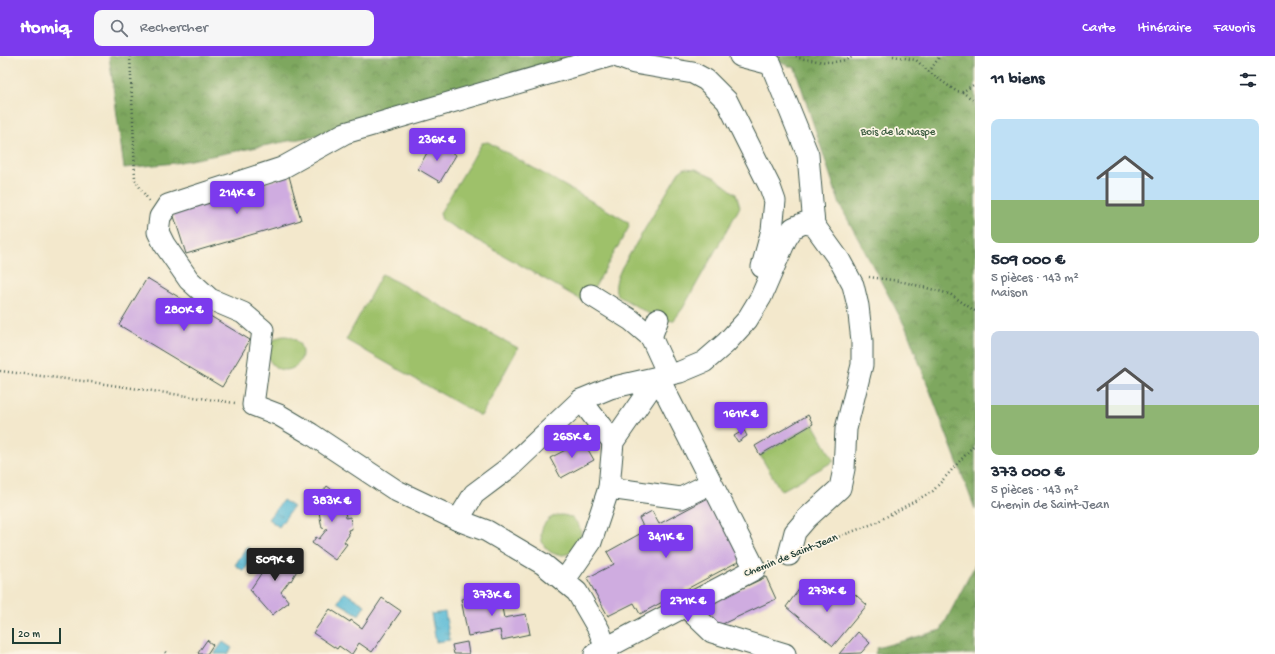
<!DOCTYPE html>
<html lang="fr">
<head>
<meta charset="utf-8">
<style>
	body { margin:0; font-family:"Gochi Hand",sans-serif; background:#f6f6f7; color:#1f2937; height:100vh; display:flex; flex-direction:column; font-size:15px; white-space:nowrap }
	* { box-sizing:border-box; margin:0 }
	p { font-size:13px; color:#747a83 }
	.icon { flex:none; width:22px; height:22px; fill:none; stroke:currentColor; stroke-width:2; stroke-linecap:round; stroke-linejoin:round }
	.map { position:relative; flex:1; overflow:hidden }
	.side { display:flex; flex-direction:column; background:#fff; width:300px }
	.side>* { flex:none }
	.scale { position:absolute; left:12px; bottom:10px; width:49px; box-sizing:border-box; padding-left:4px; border:2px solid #1f3d34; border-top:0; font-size:11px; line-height:14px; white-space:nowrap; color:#1f3d34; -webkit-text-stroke:3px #fcf5e5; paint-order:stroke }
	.price { position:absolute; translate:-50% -34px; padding:0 9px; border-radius:4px; background:#7c3aed; color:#fff; font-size:13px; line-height:26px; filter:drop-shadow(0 1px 2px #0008) }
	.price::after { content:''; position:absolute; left:50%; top:24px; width:12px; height:9px; margin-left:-6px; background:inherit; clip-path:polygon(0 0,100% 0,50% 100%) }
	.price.selected { background:#222; color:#fff }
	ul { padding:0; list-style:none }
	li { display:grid; align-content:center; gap:8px; height:212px; padding:0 16px }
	li span { display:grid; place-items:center; height:124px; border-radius:8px; color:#555 }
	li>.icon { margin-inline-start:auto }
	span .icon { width:72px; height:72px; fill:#fffc; stroke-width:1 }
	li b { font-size:17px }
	h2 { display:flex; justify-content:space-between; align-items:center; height:48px; padding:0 16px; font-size:17px }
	header { display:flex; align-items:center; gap:24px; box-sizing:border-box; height:56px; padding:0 20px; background:#7c3aed; color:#fff }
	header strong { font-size:19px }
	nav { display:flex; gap:22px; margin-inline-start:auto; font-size:14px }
	.search { width:280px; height:36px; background:#f6f6f7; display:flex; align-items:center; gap:10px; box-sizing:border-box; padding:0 14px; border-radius:8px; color:#747a83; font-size:15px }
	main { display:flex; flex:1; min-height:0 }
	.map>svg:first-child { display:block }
	.forest { fill:url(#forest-crowns); stroke:#4e724a }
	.green { fill:#9ec16b; stroke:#5e7f50 }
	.water { fill:url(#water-ripples); stroke:#3c7c85 }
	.building { fill:#cface0 }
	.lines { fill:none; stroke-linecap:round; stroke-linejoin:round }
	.minor-casing { stroke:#3f574b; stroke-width:23 }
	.path { stroke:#3f574b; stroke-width:2.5; stroke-dasharray:1 3; stroke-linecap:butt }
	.minor { stroke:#fff; stroke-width:21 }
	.labels { text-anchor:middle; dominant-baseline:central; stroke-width:3.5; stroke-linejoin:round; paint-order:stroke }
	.park-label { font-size:11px; fill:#3f5e42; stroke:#fcf5e5 }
	.street-label { font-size:11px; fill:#1f3d34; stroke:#fcf5e5 }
</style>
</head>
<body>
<header>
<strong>Homiq</strong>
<div class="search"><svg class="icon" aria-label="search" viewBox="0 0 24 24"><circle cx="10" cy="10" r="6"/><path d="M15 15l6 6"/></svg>Rechercher</div>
<nav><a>Carte</a><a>Itinéraire</a><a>Favoris</a></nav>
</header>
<main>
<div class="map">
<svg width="975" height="598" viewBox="0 0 975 598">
	<defs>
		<pattern id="forest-crowns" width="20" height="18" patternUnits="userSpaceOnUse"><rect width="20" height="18" fill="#7ea75f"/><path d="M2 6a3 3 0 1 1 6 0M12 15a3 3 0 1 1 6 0" fill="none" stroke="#67894f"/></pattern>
		<pattern id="water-ripples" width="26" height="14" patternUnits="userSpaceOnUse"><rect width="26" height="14" fill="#58bad6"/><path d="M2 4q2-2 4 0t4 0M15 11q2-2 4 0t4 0" fill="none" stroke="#4898ae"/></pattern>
	</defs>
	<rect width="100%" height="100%" fill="#fcf5e5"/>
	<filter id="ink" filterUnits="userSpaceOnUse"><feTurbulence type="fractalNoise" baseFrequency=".025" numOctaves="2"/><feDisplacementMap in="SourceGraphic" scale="8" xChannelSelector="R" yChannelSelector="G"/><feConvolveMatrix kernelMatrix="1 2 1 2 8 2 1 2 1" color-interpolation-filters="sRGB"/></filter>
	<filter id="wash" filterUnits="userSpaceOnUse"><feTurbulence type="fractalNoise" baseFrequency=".012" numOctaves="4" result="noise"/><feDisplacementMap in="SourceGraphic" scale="16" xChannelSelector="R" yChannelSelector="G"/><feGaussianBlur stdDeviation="0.9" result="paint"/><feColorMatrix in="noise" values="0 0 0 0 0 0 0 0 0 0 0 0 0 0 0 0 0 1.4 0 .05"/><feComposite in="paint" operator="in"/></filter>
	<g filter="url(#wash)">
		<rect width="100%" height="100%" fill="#f3e8cc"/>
		<g class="forest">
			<path d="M109,0H590L438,56L175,107L124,112Z"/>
			<path d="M762,0H975V453L906,272L840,149L795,12Z"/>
			<path d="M975,509V598H875L877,592L941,574Z"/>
		</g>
		<g class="green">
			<path d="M488,86L628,166L629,171L588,243L583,245L442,164L440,157L482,87Z"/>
			<path d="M685,112L696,113L714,121L736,138L740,151L683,252L674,264L663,266L617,239C613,230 618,220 622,211L679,116Z"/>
			<path d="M382,218L518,292L481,360L346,284Z"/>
			<circle cx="285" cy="297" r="17"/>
			<path d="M813,368L834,405L781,435L760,399Z"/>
			<circle cx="561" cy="479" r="20"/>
		</g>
		<g class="water">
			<path d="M283,444L293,451L279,471L268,463Z"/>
			<path d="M247,491L256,497L244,515L235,509Z"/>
			<path d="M344,536L365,549L359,559L338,546Z"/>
			<path d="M445,556L450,584L436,586L431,558Z"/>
			<path d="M223,586L232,592L228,598H214Z"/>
		</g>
		<g id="blocks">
			<g class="building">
				<path d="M433,86L456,99L440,126L418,113Z"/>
				<path d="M289,120L301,164L186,198L172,154Z"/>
				<path d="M147,222L250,284L222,331L119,269Z"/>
				<path d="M808,359L813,368L760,399L755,390Z"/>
				<path d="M744,374L747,380L738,386L734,380Z"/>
				<path d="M583,385L594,404L561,422L550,402Z"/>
				<path d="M327,430L343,442L346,462L350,461L352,473L348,474L349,479L344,486L347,488L335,504L312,487L316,481L319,483L327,473L322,472L319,456L312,451Z"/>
				<path d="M710,441L743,503L640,558L634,547L608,560L587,522L614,508L607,496L645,475L639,462L652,455L659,468Z"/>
				<path d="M281,495L300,509L291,525L290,524L281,536L289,546L272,559L250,534L273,500L276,502Z"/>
				<path d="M766,521L776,543L716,571L704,550Z"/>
				<path d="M803,528L830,551L847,531L867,549L833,590L786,551Z"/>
				<path d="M499,536L504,562L526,558L530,578L502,584L500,574L468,580L461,543Z"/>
				<path d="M382,542L401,555L372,596L359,587L352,598H350L339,590L337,593L313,577L330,553L350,566L351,564L362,572Z"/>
				<path d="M858,576L870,587L861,597L839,598Z"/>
				<path d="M207,584L213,589L207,598H199L198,597Z"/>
				<path d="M467,586L469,598H454L452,589Z"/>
			</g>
		</g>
	</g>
	<g filter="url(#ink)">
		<use href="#blocks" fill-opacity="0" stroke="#3f574b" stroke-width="1"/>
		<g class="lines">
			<defs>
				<g id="minor">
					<path d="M615,0L634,7L693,17L706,24L727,45L770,131L775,145L772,174L762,211"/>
					<path d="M740,0L771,8L808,99L814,169"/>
					<path d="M591,239L631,264L651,281L658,263"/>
					<path d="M651,281L668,318"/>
					<path d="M581,344L613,386"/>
					<path d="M458,464L397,435L311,378L279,359L253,349L263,274L243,257L210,243L189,224L164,188L158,176L160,161L168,149L282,112L345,77L610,0"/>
					<path d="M564,525L591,486L609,432L681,442L711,427"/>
					<path d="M685,550L712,576L785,598"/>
					<path d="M595,598L755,513L658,321L613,386L609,432"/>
					<path d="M608,598L599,574L577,536L543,508L487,475L458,464L474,438L510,411L581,344L610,332L680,316L704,306L726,287L747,264L761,241L786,183L793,172L804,167L814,169L840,205L853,229L858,250L862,285V309L846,373L844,413L840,432L807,462L795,476L789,499"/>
				</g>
			</defs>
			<use href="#minor" class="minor-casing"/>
			<g class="path">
				<path d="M130,0L133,62L135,124L149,145"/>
				<path d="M796,0L799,2C819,5 836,10 854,0"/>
				<path d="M893,0L916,4L929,16L950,31L956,35L962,36L975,28"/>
				<path d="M929,16L940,0"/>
				<path d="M962,36L975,45"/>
				<path d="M869,221L900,225L950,238L975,255"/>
				<path d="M0,315L91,326L235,347"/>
				<path d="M809,492L875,467L933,435L975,388"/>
				<path d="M165,596L167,598"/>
			</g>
			<use href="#minor" class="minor"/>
		</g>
	</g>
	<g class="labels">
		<g class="park-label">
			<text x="898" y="77">Bois de la Naspe</text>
		</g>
		<g class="street-label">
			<text transform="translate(791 500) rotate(-22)">Chemin de Saint-Jean</text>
		</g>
	</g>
</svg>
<div class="scale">20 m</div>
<b class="price" style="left:437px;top:106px">236K €</b>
<b class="price" style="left:237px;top:159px">214K €</b>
<b class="price" style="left:184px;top:276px">280K €</b>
<b class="price" style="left:741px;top:380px">161K €</b>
<b class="price" style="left:572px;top:403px">265K €</b>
<b class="price" style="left:332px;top:467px">383K €</b>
<b class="price" style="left:666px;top:503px">341K €</b>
<b class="price selected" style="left:275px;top:526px">509K €</b>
<b class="price" style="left:827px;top:557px">273K €</b>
<b class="price" style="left:492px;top:561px">373K €</b>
<b class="price" style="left:688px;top:567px">271K €</b>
</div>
<section class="side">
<h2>11 biens<svg class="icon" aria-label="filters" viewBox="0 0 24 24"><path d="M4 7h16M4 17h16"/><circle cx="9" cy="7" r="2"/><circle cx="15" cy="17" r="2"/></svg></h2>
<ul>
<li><span style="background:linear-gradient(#bfe0f5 65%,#8fb573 0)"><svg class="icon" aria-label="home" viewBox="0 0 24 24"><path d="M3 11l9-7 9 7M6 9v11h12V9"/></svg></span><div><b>509 000 €</b><p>5 pièces · 143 m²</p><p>Maison</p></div></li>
<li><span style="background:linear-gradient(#c9d6e8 60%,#8fb573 0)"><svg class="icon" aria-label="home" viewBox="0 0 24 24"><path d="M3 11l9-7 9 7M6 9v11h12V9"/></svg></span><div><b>373 000 €</b><p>5 pièces · 143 m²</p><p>Chemin de Saint-Jean</p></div></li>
</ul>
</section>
</main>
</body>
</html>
